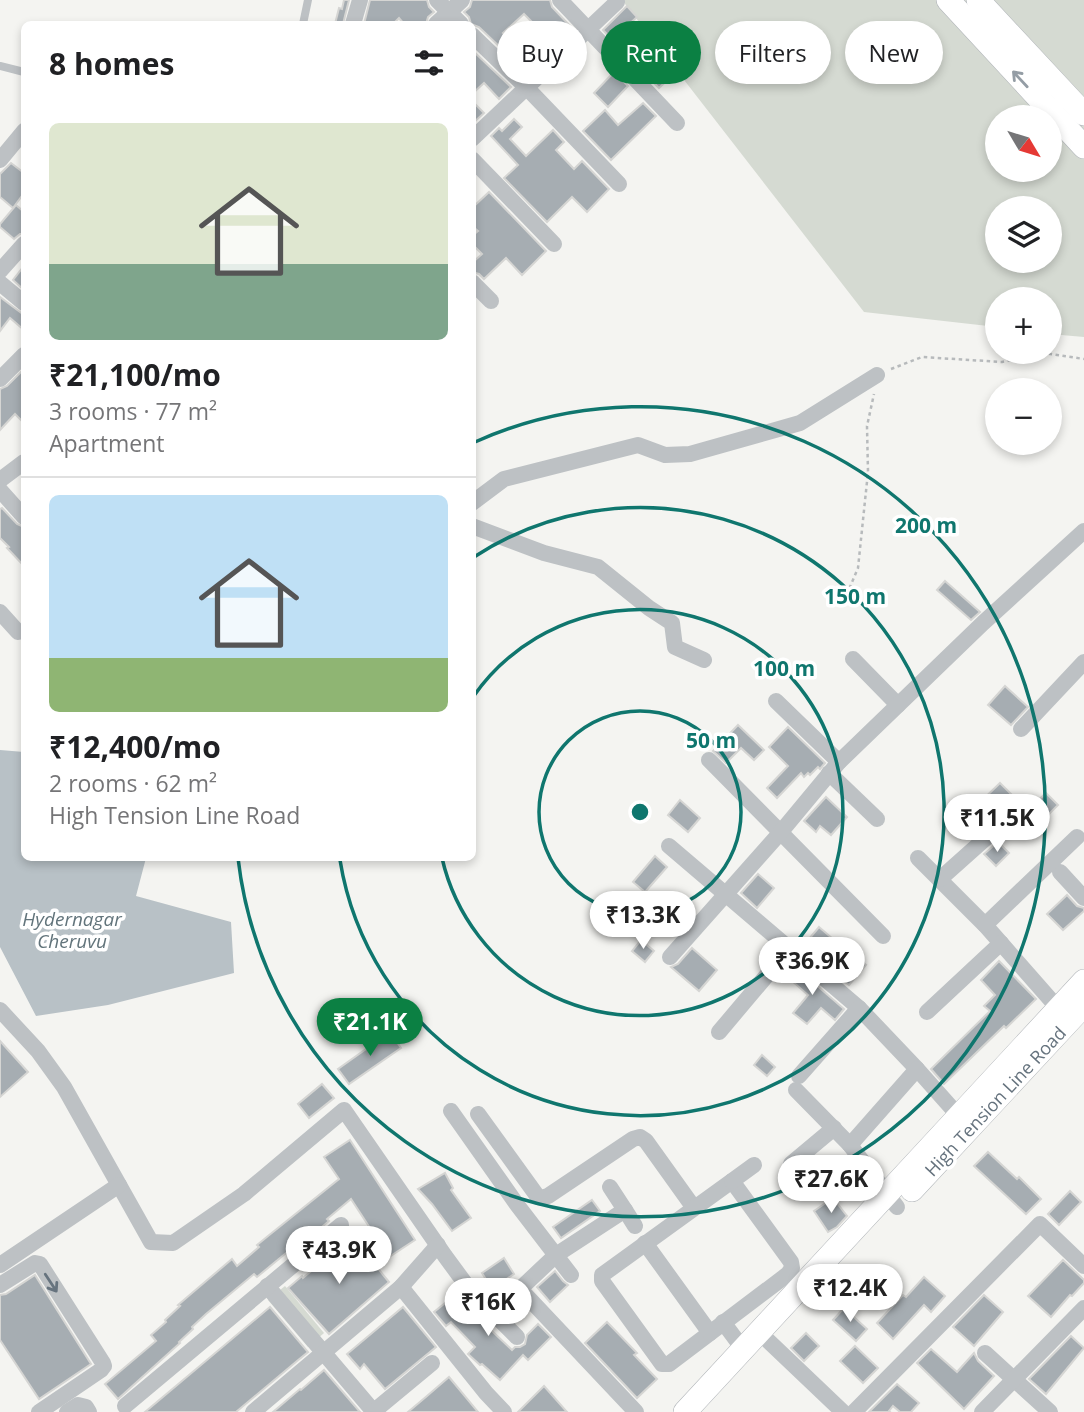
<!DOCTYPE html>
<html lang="en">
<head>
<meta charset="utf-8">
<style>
	body { margin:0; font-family:"Open Sans",sans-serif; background:#f6f6f6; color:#202124; height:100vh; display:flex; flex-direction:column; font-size:26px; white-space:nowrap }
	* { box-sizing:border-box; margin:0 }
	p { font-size:23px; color:#757577 }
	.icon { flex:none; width:38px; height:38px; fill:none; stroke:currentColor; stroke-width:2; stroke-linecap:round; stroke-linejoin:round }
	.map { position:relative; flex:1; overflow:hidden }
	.panel { position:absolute; left:21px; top:21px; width:455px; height:840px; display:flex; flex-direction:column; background:#fff; border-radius:10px; box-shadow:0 4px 10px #0003 }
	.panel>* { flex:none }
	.guide { position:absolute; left:497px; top:21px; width:481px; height:63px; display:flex; gap:14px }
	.needle { width:46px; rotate:128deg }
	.controls { position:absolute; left:985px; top:105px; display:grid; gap:14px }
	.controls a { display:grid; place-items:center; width:77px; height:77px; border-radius:50%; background:#fff; box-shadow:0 4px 10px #0003; font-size:35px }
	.price { position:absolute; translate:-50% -60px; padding:0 16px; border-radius:24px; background:#fff; color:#222; font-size:23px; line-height:46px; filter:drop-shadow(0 2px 4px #0008) }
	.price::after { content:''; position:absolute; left:50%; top:42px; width:21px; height:16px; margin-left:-10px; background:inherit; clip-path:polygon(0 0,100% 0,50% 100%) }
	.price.on { background:#0b8043; color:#fff }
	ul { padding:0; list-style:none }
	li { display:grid; align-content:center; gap:14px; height:371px; padding:0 28px }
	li+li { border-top:2px solid #e0e0e0 }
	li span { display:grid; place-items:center; height:217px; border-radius:10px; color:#555 }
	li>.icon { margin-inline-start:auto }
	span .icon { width:126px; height:126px; fill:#fffc; stroke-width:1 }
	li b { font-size:30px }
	h2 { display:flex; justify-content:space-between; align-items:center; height:84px; padding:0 28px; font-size:30px }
	.pill { padding:0 24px; border-radius:32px; background:#fff; box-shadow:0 4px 10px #0003; font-size:24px; line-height:63px }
	.pill.on { background:#0b8043; color:#fff }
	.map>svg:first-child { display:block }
	.green { fill:#d5dad2; fill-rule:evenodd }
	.water { fill:#b8c1c6 }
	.building { fill:#a6adb2; stroke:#d5d5d3; stroke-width:2; fill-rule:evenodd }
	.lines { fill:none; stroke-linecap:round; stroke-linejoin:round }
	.secondary-casing { stroke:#b2b6ba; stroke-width:24 }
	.path { stroke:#b7babc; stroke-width:2.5; stroke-dasharray:3.5 3.5; stroke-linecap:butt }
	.service { stroke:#bdc1c4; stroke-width:8 }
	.minor { stroke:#bdc1c4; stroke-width:16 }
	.secondary { stroke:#fff; stroke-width:23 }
	.oneway { stroke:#949da5 }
	.oneway2 { stroke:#66737e }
	.ring { fill:none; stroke:#0f766e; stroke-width:3.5 }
	.labels { text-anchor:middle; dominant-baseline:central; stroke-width:7; stroke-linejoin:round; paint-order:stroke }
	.street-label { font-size:18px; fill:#66737e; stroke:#fff }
	.water-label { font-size:19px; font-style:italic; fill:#62747b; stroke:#fff }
	.centre { fill:#0f766e; stroke:#fff; stroke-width:3.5 }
	.ring-label { font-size:21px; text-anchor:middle; font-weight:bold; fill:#0f766e; stroke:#fff; stroke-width:7; stroke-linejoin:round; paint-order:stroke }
</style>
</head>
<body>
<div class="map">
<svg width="1084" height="1412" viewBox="0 0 1084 1412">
	<rect width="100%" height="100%" fill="#f4f4f1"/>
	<g class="green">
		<path d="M622,0H1084V337L1050,334V299H998L997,327L864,312ZM998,117H1050V170H998ZM998,208H1050V261H998Z"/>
		<path d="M285,1286L324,1333L308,1347L268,1300Z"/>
	</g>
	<path class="water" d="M0,750L24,752V858H146L136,896L231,922L234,973L108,1005L36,1016L0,947Z"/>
	<g class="building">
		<path d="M344,0H349L343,24H335L339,8L342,9Z"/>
		<path d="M370,0H427L429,7L434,12L428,17L426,24H404L399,18L393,24H364Z"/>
		<path d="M472,0H550L552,7L573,29L555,46L553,44L526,72L479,27L471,24L469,17L464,12L470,7ZM524,14L538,28L519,48L503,33Z"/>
		<path d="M627,6L637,17L625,28L645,47L655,38L682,66L659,88L603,30Z"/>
		<path d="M472,50L511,87L499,99L484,83L472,94Z"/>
		<path d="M614,72L628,86L608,107L594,93Z"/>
		<path d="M472,101L484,113L472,124Z"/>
		<path d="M643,103L656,116L611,160L583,131L605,110L618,125Z"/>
		<path d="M514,119L522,127L510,139L526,156L553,130L564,142L556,150L574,169L582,161L609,189L587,212L572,197L547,222L504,178L518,165L491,136L499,128L502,131Z"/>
		<path d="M11,163L24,173V193L13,208L0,197V174Z"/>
		<path d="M489,192L546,251L522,275L506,258L484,279L479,274L472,272V263L482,254L472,244V236L478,231L472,226V208Z"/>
		<path d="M16,205L24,212V234H20L14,239L0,227V224Z"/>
		<path d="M24,266V290L13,280Z"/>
		<path d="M0,297L24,315V330L10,318L0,331Z"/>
		<path d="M24,369V423L15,414L0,430V389L7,386Z"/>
		<path d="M2,508L17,524L24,527V566L7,548L9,547L0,538V509Z"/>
		<path d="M945,581L980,612L971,620L937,590Z"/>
		<path d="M1005,686L1028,707L1011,725L988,705Z"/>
		<path d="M738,725L764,750L754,760L741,748L726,763L713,751Z"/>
		<path d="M788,727L825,763L820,769L818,767L810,775L808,773L804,777L801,773L777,798L767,788L788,766L769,747Z"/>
		<path d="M1000,783L1015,798L986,824L972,810Z"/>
		<path d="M1046,793L1058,805L1042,821L1029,809Z"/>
		<path d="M826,797L847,817L831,835L820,826L816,832L804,821Z"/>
		<path d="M680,800L700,818L688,832L668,815Z"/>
		<path d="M998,842L1009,853L996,866L984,854Z"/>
		<path d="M655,856L667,867L645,892L633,882Z"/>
		<path d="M758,874L774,888L757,908L741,893Z"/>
		<path d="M1067,895L1077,906L1084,908V911L1063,930L1047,914Z"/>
		<path d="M819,927L848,952L849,951L866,965L849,985L832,971L838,964L809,939Z"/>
		<path d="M641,940L654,951L645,962L632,951Z"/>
		<path d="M692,948L717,970L699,991L671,967L678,964Z"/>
		<path d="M999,961L1036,999L1006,1028L1004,1026L944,1084L931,1069L990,1011L984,1006L995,995L981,980Z"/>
		<path d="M791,963L844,1009L835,1020L821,1008L807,1024L793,1013L808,995L783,973Z"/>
		<path d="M390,1032L401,1048L349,1084L338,1069Z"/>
		<path d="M0,1041L28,1072L0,1097Z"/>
		<path d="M762,1055L775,1067L767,1076L754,1065Z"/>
		<path d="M322,1084L334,1098L309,1118L298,1104Z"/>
		<path d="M350,1140L415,1240L389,1257L351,1199L327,1219L329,1221L316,1232L314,1230L257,1277L254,1274L206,1314L192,1327L193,1329L179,1342L180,1343L118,1399L105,1384L156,1341L151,1335L166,1322L165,1320L180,1306L178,1305L192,1293L232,1259L237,1266L259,1247L257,1245L268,1236L339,1179L324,1157Z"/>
		<path d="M988,1152L1017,1179L1019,1177L1041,1199L1026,1214L974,1166Z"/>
		<path d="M445,1173L453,1188L451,1190L471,1218L452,1231L432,1204L418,1189Z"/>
		<path d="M1070,1191L1081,1202L1059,1225L1048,1214Z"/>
		<path d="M833,1198L847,1216L837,1227L828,1232L814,1211Z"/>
		<path d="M592,1200L600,1211L561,1238L553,1227Z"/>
		<path d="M353,1238L389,1282L329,1334L288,1288L302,1276L303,1278L337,1249L339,1251Z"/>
		<path d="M504,1258L514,1274L492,1289L482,1273Z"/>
		<path d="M1063,1260L1084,1280V1283L1072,1296L1070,1295L1051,1317L1028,1296Z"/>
		<path d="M555,1271L563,1281L568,1285L550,1302L537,1287Z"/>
		<path d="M35,1275L91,1364L39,1399L0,1340V1295L6,1294Z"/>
		<path d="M924,1277L945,1296L931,1312L924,1305L893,1339L877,1323L903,1295L906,1297Z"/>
		<path d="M459,1292L471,1306L470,1307L491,1330L512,1350L515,1347H520L525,1344L527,1335L538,1324L551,1337L528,1360L523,1355L500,1380L482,1364L480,1365L468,1354L475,1347L451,1322L446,1326L434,1312Z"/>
		<path d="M984,1295L1003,1312L974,1346L953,1327Z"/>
		<path d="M270,1307L308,1352L297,1361L236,1412H145Z"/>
		<path d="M403,1307L436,1347L385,1389L364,1364L360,1369L347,1354Z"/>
		<path d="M844,1308L867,1329L856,1341L833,1320Z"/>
		<path d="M607,1322L637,1353L634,1355L657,1379L637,1398L585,1343Z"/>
		<path d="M806,1333L819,1346L804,1361L791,1348Z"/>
		<path d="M1071,1336L1084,1348L1046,1394L1029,1379Z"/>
		<path d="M855,1346L878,1368L863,1383L840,1361Z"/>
		<path d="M931,1349L957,1372L974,1353L978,1361L994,1376L964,1409L917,1363Z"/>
		<path d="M324,1370L360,1412H273L300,1389L301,1390Z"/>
		<path d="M449,1377L478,1412H408L427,1396Z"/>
		<path d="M897,1384L919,1403L911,1412H900L893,1406L889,1411L890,1412H869Z"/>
		<path d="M544,1386L567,1412H518Z"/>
	</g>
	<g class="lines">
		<defs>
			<g id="secondary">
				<path d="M948,0L1084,147"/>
				<path d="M978,0L1084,114"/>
				<path d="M912,1190L1084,1005"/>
				<path d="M685,1412L1084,981"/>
			</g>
		</defs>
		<use href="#secondary" class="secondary-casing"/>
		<g class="path">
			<path d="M891,369L922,357L1002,362L1044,353L1084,359"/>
			<path d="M844,601L858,568L868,472L867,426L874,394"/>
		</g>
		<g class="service">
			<path d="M303,24L308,0"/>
			<path d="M0,66L24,72"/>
		</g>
		<g class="minor">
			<path d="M437,0L461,24"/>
			<path d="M560,0L677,123"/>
			<path d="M353,24L360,0"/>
			<path d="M436,24L462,0"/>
			<path d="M472,35L526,87L619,184"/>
			<path d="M472,139L617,2"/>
			<path d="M472,159L554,244"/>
			<path d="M0,160L24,131"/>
			<path d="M0,271L24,244"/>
			<path d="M472,282L491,301"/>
			<path d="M0,283L24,303"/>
			<path d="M0,379L24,355"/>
			<path d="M0,480L24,462"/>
			<path d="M0,490L24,517"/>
			<path d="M472,503L504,479L638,445L665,455L690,454L800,423L877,375"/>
			<path d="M472,526L544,553L598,567L649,608L672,623L675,647L704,660"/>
			<path d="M0,612L18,632"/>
			<path d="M853,659L898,705"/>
			<path d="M776,701L839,762"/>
			<path d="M1021,729L1084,662"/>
			<path d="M709,760L883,936"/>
			<path d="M829,773L877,819"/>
			<path d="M669,846L859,1008L917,1069L965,1123"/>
			<path d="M918,858L985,925L1064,1015"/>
			<path d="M1060,872L1084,898"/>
			<path d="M940,879L1005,821"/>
			<path d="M985,925L1077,837"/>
			<path d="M670,957L780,833L839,762L983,623L1084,531"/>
			<path d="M0,1010L38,1051L64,1087L151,1242L173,1243L244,1194L344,1110L445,1256L470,1290L517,1337"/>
			<path d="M927,1012L1001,943"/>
			<path d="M719,1032L789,949"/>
			<path d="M799,1076L859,1008"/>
			<path d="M796,1090L850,1145L897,1207"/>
			<path d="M451,1111L518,1206L571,1275"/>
			<path d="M478,1114L538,1197L541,1198L548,1196L633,1139L640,1137L646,1141L694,1208"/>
			<path d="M850,1145L917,1069"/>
			<path d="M791,1164L834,1128"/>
			<path d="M732,1181L791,1262L792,1268L788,1274L669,1364H662L602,1281V1275Z"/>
			<path d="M732,1181L754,1165"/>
			<path d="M610,1187L625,1210L556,1255L520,1289L636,1412"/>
			<path d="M625,1210L635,1226"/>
			<path d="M645,1243L710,1333"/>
			<path d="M0,1265L119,1185"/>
			<path d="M0,1285L35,1263L40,1264L103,1363L104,1366L101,1370L39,1412"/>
			<path d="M267,1286L374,1412"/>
			<path d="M401,1287L486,1393L504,1412"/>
			<path d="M723,1322L743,1349"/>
			<path d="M759,1332L843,1412"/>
			<path d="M985,1353L1050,1412"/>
			<path d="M125,1406L341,1225"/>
			<path d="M67,1412L78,1405L86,1407L89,1412"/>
			<path d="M253,1412L401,1287L438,1245"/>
			<path d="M373,1412L432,1363"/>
			<path d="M854,1412L1040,1224L1084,1266"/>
			<path d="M982,1412L1084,1308"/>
		</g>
		<use href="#secondary" class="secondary"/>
	</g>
	<defs><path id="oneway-shaft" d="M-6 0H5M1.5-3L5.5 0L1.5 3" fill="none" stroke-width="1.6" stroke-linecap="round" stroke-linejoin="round" transform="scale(1.75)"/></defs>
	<use class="oneway" href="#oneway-shaft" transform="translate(1020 79) rotate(-133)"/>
	<use class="oneway2" href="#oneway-shaft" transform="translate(51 1283) rotate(57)"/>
	<g class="ring">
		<circle cx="640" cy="812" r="101"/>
		<path d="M473 697A203 203 0 1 1 442 858"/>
		<path d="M474 557A304 304 0 1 1 340 860"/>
		<path d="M475 442A405 405 0 1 1 238 858"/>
	</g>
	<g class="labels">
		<g class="street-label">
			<text transform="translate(995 1101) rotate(-47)">High Tension Line Road</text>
		</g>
		<g class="water-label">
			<text x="72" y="919">Hydernagar<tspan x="72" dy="22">Cheruvu</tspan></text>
		</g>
	</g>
	<circle cx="640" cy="812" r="10" class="centre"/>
	<g class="ring-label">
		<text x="926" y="533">200 m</text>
		<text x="855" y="604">150 m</text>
		<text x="784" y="676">100 m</text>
		<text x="711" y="748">50 m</text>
	</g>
</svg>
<div class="controls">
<a><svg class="needle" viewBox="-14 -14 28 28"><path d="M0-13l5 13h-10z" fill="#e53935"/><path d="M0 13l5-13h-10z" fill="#757577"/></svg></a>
<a><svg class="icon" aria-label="layers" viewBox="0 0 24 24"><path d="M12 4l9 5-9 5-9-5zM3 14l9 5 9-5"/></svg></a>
<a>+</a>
<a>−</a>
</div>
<b class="price" style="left:997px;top:854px">₹11.5K</b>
<b class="price" style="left:643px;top:951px">₹13.3K</b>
<b class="price" style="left:812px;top:997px">₹36.9K</b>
<b class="price on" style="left:370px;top:1058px">₹21.1K</b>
<b class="price" style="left:831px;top:1215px">₹27.6K</b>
<b class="price" style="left:339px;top:1286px">₹43.9K</b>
<b class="price" style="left:850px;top:1324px">₹12.4K</b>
<b class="price" style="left:488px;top:1338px">₹16K</b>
<div class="guide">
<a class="pill">Buy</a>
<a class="pill on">Rent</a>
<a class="pill">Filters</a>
<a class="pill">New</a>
</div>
<section class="panel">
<h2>8 homes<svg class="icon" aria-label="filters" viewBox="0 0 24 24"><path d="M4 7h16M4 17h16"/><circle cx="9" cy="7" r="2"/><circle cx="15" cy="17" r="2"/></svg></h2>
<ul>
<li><span style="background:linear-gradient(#dfe7d0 65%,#7fa58c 0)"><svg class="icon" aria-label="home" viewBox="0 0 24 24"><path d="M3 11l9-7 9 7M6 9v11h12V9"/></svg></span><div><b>₹21,100/mo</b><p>3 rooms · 77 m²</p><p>Apartment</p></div></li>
<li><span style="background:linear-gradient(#bfe0f5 75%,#8fb573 0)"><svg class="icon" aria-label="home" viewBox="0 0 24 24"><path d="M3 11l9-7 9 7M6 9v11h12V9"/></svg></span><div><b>₹12,400/mo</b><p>2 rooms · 62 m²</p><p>High Tension Line Road</p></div></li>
</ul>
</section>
</div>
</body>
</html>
